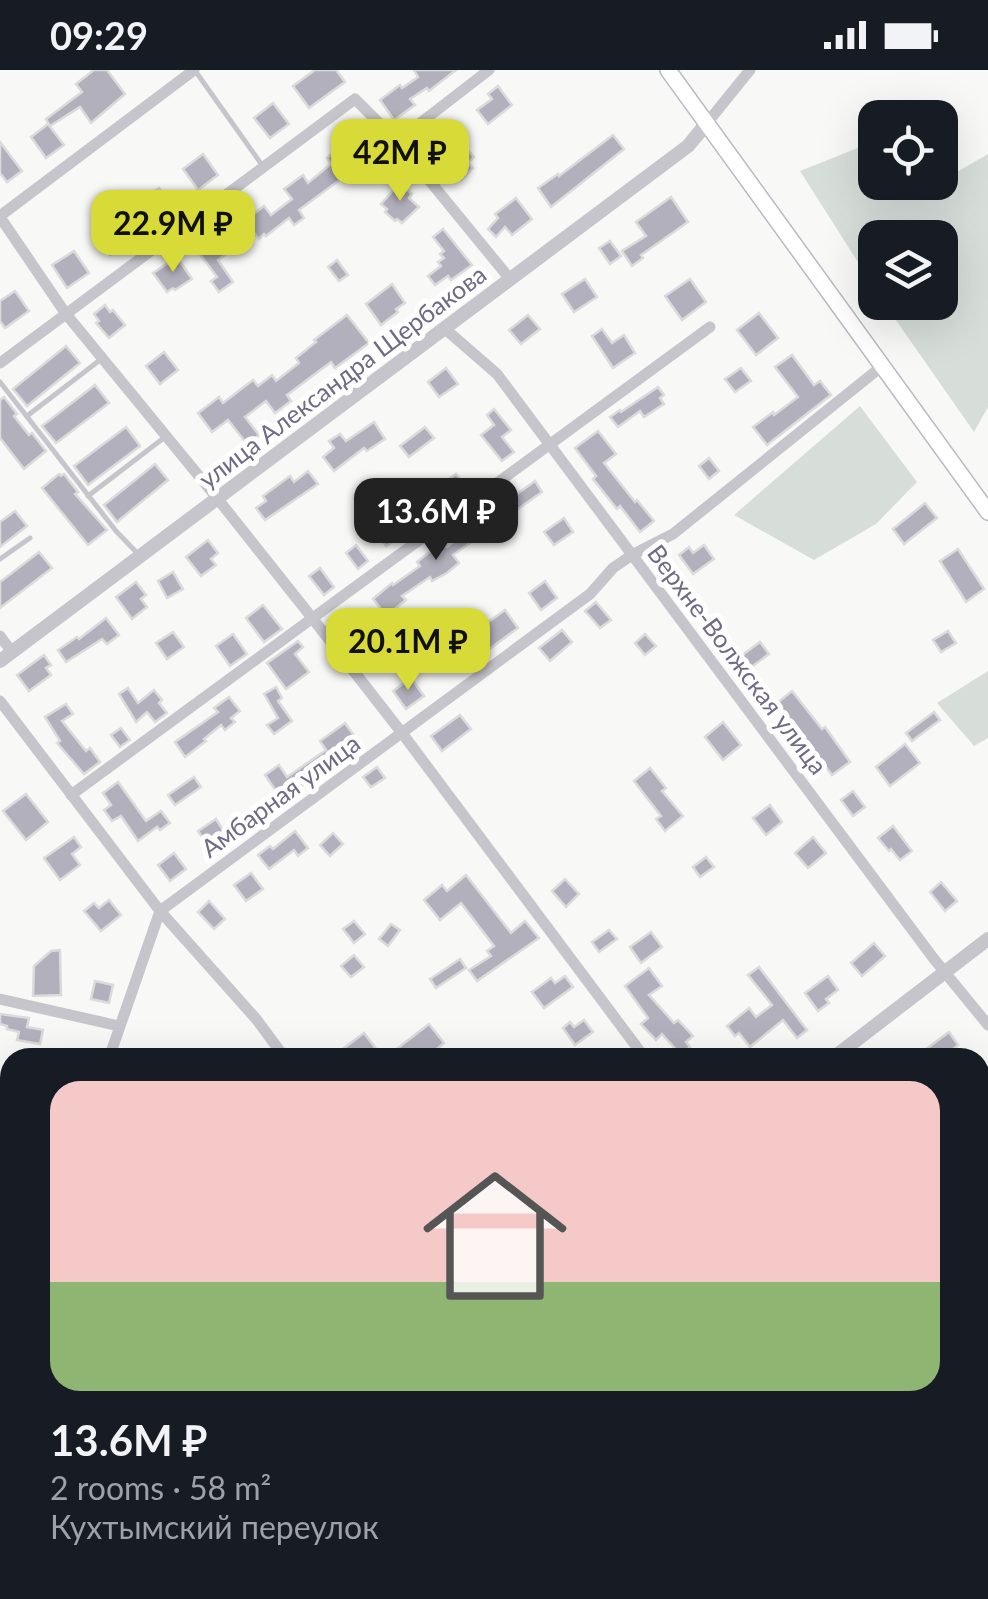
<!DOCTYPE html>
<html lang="en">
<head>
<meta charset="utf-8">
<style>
	body { margin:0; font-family:Lato,sans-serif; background:#242831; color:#f1f3f6; height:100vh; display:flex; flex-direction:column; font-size:38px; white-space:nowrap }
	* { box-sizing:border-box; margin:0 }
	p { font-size:32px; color:#9ea1a6 }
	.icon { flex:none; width:55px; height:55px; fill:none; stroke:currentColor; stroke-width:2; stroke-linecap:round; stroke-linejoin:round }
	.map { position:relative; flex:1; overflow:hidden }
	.side { position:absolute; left:0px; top:978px; width:990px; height:552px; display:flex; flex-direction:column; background:#171b24; border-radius:30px 30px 0 0; box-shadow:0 10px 40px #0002 }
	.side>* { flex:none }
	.controls { position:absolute; left:858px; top:30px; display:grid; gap:20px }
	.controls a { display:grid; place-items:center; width:100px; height:100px; border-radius:20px; background:#171b24; box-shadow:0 10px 40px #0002; font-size:50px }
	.price { position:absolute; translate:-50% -85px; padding:0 22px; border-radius:20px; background:#d8da37; color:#111; font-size:32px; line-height:65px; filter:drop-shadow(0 2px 5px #0008) }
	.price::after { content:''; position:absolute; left:50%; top:60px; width:30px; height:22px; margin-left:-15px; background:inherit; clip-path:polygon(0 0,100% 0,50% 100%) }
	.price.current { background:#222; color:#fff }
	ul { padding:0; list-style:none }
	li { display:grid; align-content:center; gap:20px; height:530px; padding:0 50px }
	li+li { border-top:2px solid #363941 }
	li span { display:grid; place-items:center; height:310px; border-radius:30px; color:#555 }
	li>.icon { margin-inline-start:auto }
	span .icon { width:180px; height:180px; fill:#fffc; stroke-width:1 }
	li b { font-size:42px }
	.status { display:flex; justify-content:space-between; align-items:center; height:70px; padding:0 50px; background:#171b24; direction:ltr }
	.status svg { height:28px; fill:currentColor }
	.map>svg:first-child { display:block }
	.green { fill:#d7deda }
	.building { fill:#b3b0bd; stroke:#dadbda; stroke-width:2.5 }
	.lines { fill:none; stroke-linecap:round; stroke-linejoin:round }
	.secondary-casing { stroke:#bab8c1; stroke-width:18 }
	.service { stroke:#c7c5cc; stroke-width:5 }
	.minor { stroke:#c7c5cc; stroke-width:11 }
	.tertiary { stroke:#c7c5cc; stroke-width:14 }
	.secondary { stroke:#fff; stroke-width:15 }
	.labels { text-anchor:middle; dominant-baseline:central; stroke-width:10; stroke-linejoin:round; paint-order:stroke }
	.street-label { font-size:25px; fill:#716a87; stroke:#fff }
</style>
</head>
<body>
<div class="status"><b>09:29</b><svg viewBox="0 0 49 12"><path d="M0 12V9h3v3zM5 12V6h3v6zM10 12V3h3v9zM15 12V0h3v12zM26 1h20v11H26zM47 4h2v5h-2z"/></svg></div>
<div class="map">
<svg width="988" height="1529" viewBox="0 0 988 1529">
	<rect width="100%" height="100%" fill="#f8f9f7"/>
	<g class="green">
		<path d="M860,77L875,82V112H940V103L950,106L988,84V337L974,362L884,233L940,232V168H875V219L800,101Z"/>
		<path d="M860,336L917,412L876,454L814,490L734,445Z"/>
		<path d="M988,601V668L974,676L937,633Z"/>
	</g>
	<g class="building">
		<path d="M94,0H107L125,24L91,53L80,37L50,56L46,49L82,22L76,14Z"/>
		<path d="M315,0H336L345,12L309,38L293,16Z"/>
		<path d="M414,0H456L429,21L427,18L410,29L415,35L394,50L380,30L400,15L402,18L418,7Z"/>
		<path d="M498,16L512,35L488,54L477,40L492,29L488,24Z"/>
		<path d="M273,33L289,54L270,68L254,48Z"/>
		<path d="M48,54L64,75L46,88L31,67Z"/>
		<path d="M448,59L474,87L468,93L473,98L461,110L456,105L454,107L452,104L445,111L421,85Z"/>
		<path d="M613,65L624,79L551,137L538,118L558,104L559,106Z"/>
		<path d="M348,71L364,92L299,140L304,148L294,155L289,148L266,166L264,164L259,169L248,155L254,150L251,146L264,136L271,145L292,129L284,119L303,105L308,113L331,94L327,88Z"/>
		<path d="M0,72L22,101L7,112L0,103Z"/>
		<path d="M203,84L218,105L198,120L183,99Z"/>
		<path d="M400,113L412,124L409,128L419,137L402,153L397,149L395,151L385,142L387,139L381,134Z"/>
		<path d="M159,118L174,139L154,153L139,132Z"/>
		<path d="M671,127L688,152L641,185L643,188L632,196L622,181L646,166L636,152Z"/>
		<path d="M516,128L532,149L512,165L505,157L496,167L488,159L498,148L495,144Z"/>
		<path d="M116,149L131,170L110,185L95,164Z"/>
		<path d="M443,159L472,195L451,210L448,206L435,215L428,206L441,196L438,192L444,188L440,184L444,181L433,167Z"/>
		<path d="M213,160L229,182L218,190L233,212L219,222L211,211L217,207L193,175Z"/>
		<path d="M610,171L621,186L610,194L599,178Z"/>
		<path d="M74,181L89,203L67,218L52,195Z"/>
		<path d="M177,187L192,209L175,220L173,218L167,222L153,203Z"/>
		<path d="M337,190L348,205L339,211L328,197Z"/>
		<path d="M585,209L597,227L574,242L562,224Z"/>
		<path d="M690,209L706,232L682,250L665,226Z"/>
		<path d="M392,214L405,233L396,239L398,242L381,255L366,234Z"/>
		<path d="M15,221L29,241L5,258L0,251V231Z"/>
		<path d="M105,235L110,242L113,240L125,255L109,268L96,253L99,251L94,244Z"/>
		<path d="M759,243L778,268L756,285L737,260Z"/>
		<path d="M347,245L369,273L335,298L331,292L287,325L291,331L275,343L266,331L245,347L259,365L247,374L228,350L212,362L198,343L219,327L223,333L253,310L258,316L272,305L276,311L299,293L296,288L316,272L314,270Z"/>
		<path d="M528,245L540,259L521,274L509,260Z"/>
		<path d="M602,259L612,273L624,265L635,283L613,298L592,266Z"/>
		<path d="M66,276L80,293L27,336L13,319Z"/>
		<path d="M164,282L178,300L160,314L146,296Z"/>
		<path d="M792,285L814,315L820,311L831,325L767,375L753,357L773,342L774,345L798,327L775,297Z"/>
		<path d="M446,298L458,314L439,327L428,312Z"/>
		<path d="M741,298L751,311L735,322L725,309Z"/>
		<path d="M95,315L109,333L56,373L42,356Z"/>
		<path d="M658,317L664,325L660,328L664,334L644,347L640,341L618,357L610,347L620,340L621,342Z"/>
		<path d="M4,327L17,344L14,346L29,365L32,363L46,381L24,399L0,368V330Z"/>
		<path d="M494,339L511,360L502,367L514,382L502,391L481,365L494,355L487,345Z"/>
		<path d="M374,352L385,369L367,381L364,378L334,401L323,387L334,378L329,371L340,364L346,371Z"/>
		<path d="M126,357L140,376L88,415L74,396Z"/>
		<path d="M425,357L434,368L409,387L400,376Z"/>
		<path d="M598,361L616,384L604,393L635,432L637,430L654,451L640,462L620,436L617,439L593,409L596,406L575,378Z"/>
		<path d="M709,388L719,401L709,409L699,396Z"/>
		<path d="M155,394L168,410L117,452L104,435Z"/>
		<path d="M308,401L318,414L265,450L256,438L266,431L263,426L290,406L294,412Z"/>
		<path d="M59,404L61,406L64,404L78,422L75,424L107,460L88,475L42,418Z"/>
		<path d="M456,404L466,417L451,427L455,431L444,439L441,435L422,450L412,437L431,421L430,419L440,411L442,414Z"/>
		<path d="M535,411L542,422L453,485L459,493L447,503L432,511L430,507L402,526L406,530L361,566L366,572L356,580L337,556L354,542L362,551L381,539L373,529L392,513L393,515L420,496L417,492L442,472L447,477L473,456L469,451L514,419L517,424Z"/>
		<path d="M925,433L937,448L904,474L893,459Z"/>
		<path d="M377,436L399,467L386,476L365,445Z"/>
		<path d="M15,441L27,456L0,477V452Z"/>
		<path d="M564,448L573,462L554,475L544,462Z"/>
		<path d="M208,470L218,483L211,489L216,495L201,506L186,487Z"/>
		<path d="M356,475L368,491L358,499L346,483Z"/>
		<path d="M704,475L714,489L693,504L679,485L689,477L693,483Z"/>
		<path d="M958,479L984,519L966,532L940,491Z"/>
		<path d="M39,482L52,498L0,538V512Z"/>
		<path d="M320,498L334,517L324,525L309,506Z"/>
		<path d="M173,502L183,519L167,528L158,511Z"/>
		<path d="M545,511L557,528L541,540L529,523Z"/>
		<path d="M136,512L146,525L141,529L147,537L132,549L116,527Z"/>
		<path d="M596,532L611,550L600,558L585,541Z"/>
		<path d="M263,535L282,559L264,572L246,548Z"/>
		<path d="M505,540L518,558L472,592L458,574Z"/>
		<path d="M106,548L119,565L107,574L102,569L66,592L58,580L77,567L79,569Z"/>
		<path d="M562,560L572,572L550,591L539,578Z"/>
		<path d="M948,561L956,573L941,582L933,570Z"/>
		<path d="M173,562L184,577L167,589L156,573Z"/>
		<path d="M233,564L247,584L230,596L216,576Z"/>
		<path d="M645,564L656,576L645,585L635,573Z"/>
		<path d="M298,571L303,577L295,584L309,602L286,619L267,593Z"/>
		<path d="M760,572L769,584L750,598L741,586Z"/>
		<path d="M44,585L51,595L46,598L51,605L29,621L17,605Z"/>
		<path d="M411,608L424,626L406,639L393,621Z"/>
		<path d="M276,617L282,628L278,631L292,651L274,664L267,655L278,648L264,624Z"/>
		<path d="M128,618L138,633L154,620L162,630L159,633L167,643L155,652L147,642L136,652L119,624Z"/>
		<path d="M792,621L822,659L825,657L850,692L832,705L777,633Z"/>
		<path d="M229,627L240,641L231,648L235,652L225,660L221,655L204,669L206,671L185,687L175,672L218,642L214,638Z"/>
		<path d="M66,634L73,644L62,651L86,681L90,678L100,692L84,704L57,673L60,671L45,647Z"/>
		<path d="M934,642L940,650L912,671L906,663Z"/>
		<path d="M460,645L471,659L442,681L431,666Z"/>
		<path d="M723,652L741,675L723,690L705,667Z"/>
		<path d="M345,653L360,674L282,730L265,705L279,695L287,707L326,680L320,671Z"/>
		<path d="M121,658L130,670L120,677L111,665Z"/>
		<path d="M905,674L920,693L890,716L876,697Z"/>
		<path d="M377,697L385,708L371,717L363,707Z"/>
		<path d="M650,698L666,718L662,721L683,746L665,761L656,749L661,746L634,711Z"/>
		<path d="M194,707L201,717L175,735L168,725Z"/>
		<path d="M118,712L146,751L161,741L170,753L160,760L157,757L138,771L121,746L112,751L104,740L111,735L103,723Z"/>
		<path d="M853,721L865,737L853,746L841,730Z"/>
		<path d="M26,724L48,752L26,770L3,741Z"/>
		<path d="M770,735L782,752L766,765L753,748Z"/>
		<path d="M216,749L228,768L211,780L198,761Z"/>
		<path d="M893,756L912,781L900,790L891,779L889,781L878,768Z"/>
		<path d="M295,761L308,778L298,786L294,780L269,799L258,785L270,776L273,779Z"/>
		<path d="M333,763L343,774L330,786L320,775Z"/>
		<path d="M74,767L81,777L72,784L80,795L60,810L44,788Z"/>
		<path d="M813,767L826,783L808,798L795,783Z"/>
		<path d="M174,783L186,799L170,811L158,795Z"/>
		<path d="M706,787L714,797L700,807L693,797Z"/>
		<path d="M251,803L263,819L246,831L234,815Z"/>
		<path d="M466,805L511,863L525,851L539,868L477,911L469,900L491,886L487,881L494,876L461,833L440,850L424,830L442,815L447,821Z"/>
		<path d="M565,809L579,824L566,837L552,821Z"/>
		<path d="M941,812L957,831L945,841L930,822Z"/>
		<path d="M109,830L121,845L101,861L84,841L94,833L99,838Z"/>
		<path d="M209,831L225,849L214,859L198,842Z"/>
		<path d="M354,851L365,864L354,873L343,859Z"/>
		<path d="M391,854L400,860L388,876L379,869Z"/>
		<path d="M609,860L617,869L599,882L592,872Z"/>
		<path d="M651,862L662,877L641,893L630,877Z"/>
		<path d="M874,873L885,886L862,906L851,893Z"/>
		<path d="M60,880L61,925L33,926L34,896L51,881Z"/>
		<path d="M354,885L364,897L351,907L341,896Z"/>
		<path d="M460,889L466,898L436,918L430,909Z"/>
		<path d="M759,897L807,960L797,968L783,950L750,977L739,963L735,966L727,956L749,938L756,947L772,935L748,905Z"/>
		<path d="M649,898L662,916L649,925L674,953L678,950L693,966L686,972L690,977L681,985L662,964L656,970L641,954L648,948L625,916Z"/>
		<path d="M565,906L573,917L544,938L532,922L551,908L555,913Z"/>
		<path d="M828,906L838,920L826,929L829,933L818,941L805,923Z"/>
		<path d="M95,911L113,915L109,933L91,929Z"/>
		<path d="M0,944L29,948L27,957L43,960L40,974L17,970L19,962L7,959V956L0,954Z"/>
		<path d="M584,950L593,962L575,975L563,958L570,952L574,957Z"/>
		<path d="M429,954L444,973L426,988H406L398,978Z"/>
		<path d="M949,962L958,975L942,988H914Z"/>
		<path d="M364,963L383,988H331Z"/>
		<path d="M0,1071L10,1073L5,1109H0Z"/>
	</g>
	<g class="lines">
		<defs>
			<path id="secondary" d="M668,0L988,442"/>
		</defs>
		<use href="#secondary" class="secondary-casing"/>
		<g class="service">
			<path d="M196,2L262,95"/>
			<path d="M0,312L116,461L138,484"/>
			<path d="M27,346L100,290"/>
			<path d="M88,426L165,367"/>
			<path d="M0,489L30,468"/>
		</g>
		<g class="minor">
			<path d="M707,53L750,0"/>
			<path d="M397,71L510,209"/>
			<path d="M0,146L194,0"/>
			<path d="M0,147L66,244L217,428L313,549L402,663L645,988"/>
			<path d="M444,258L497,304L934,889L988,955"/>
			<path d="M0,293L355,29L397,71L489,0"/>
			<path d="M0,566L12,582"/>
			<path d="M0,631L160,841L257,950L285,988"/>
			<path d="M71,725L710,257"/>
			<path d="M0,929L119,956"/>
			<path d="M109,988L160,841L590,524L613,498L632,485L673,464L881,297"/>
			<path d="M0,1043L10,1045"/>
			<path d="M0,1249L10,1252"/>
			<path d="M0,1349L10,1316"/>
			<path d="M980,1432L988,1443"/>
			<path d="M128,1520L131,1529"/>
			<path d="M676,1520L682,1529"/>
		</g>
		<g class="tertiary">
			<path d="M0,591L688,76L707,53"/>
			<path d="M833,988L988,869"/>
			<path d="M418,1529L419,1520"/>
		</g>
		<use href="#secondary" class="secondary"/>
	</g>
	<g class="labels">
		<g class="street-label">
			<text transform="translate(342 306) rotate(-37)">улица Александра Щербакова</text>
			<text transform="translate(738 589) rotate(53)">Верхне-Волжская улица</text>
			<text transform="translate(280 725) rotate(-36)">Амбарная улица</text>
		</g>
	</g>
</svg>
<div class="controls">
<a><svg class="icon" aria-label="locate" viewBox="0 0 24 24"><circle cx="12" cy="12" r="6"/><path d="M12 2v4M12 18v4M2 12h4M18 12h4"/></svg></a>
<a><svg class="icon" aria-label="layers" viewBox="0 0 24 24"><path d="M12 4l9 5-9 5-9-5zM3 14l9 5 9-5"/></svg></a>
</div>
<b class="price" style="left:400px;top:134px">42M ₽</b>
<b class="price" style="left:173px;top:205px">22.9M ₽</b>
<b class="price current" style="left:436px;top:493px">13.6M ₽</b>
<b class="price" style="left:408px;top:623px">20.1M ₽</b>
<section class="side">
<ul>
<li><span style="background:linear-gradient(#f6c9c9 65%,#8fb573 0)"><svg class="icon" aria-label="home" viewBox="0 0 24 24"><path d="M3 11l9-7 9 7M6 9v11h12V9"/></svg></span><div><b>13.6M ₽</b><p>2 rooms · 58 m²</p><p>Кухтымский переулок</p></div></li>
</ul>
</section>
</div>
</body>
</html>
